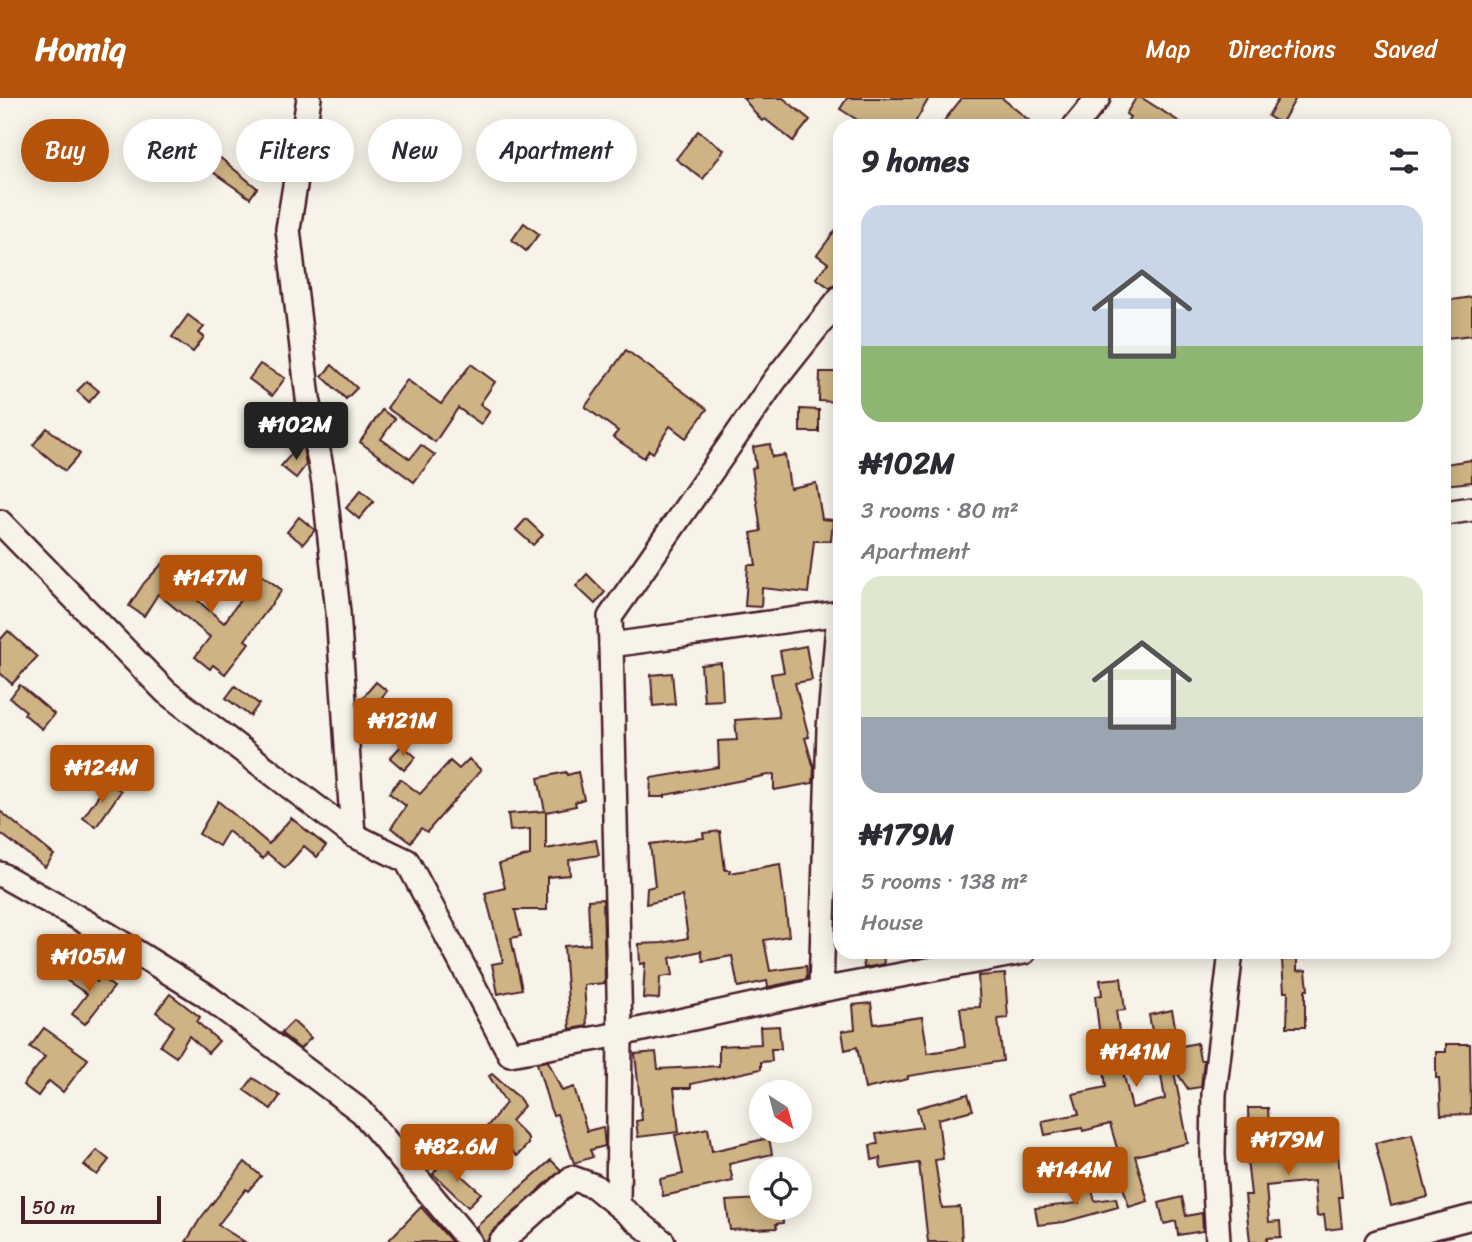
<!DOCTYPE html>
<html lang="en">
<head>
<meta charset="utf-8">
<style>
	body { margin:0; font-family:Sriracha,sans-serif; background:#f7f7f7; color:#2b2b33; height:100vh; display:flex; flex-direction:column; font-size:26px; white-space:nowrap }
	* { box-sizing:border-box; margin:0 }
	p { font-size:23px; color:#7c7c81 }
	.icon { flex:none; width:38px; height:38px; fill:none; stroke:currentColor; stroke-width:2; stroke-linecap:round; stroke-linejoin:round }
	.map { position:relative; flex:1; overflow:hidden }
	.sheet { position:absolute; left:833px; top:21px; width:618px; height:840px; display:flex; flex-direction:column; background:#fff; border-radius:21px; box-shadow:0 4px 18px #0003 }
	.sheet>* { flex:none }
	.guide { position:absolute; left:21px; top:21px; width:665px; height:63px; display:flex; gap:14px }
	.needle { width:46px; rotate:144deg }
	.tools { position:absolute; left:749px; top:982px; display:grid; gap:14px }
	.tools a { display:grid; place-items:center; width:63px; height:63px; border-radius:50%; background:#fff; box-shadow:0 4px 18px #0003; font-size:35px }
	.scale { position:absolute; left:21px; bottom:18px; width:140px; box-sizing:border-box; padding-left:7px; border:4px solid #4a1f2b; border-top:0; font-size:19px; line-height:24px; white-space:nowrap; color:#4a1f2b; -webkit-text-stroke:5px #f7f3e8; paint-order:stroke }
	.price { position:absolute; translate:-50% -60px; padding:0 16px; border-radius:7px; background:#b45309; color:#fff; font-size:23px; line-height:46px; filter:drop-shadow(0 2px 4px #0008) }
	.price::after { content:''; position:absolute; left:50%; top:42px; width:21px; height:16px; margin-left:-10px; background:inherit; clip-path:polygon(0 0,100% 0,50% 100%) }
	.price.current { background:#222; color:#fff }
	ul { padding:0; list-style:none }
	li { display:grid; align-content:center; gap:14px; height:371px; padding:0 28px }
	li span { display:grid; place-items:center; height:217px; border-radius:21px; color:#555 }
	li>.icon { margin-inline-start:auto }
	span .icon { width:126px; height:126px; fill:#fffc; stroke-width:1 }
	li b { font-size:30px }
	h2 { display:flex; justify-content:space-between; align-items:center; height:84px; padding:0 28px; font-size:30px }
	.pill { padding:0 24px; border-radius:32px; background:#fff; box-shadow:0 4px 18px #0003; font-size:24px; line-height:63px }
	.pill.current { background:#b45309; color:#fff }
	header { display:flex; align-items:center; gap:42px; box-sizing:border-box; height:98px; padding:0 35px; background:#b45309; color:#fff }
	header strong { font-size:33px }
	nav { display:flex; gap:38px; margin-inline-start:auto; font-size:24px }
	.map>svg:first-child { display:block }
	.building { fill:#ceb484; stroke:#4a1f2b; stroke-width:2; fill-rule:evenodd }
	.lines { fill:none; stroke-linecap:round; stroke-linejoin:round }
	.minor-casing { stroke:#4a1f2b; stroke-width:28 }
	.minor { stroke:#f7f3e8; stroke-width:23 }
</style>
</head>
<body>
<header>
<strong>Homiq</strong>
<nav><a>Map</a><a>Directions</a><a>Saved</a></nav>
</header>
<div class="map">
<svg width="1472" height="1144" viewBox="0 0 1472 1144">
	<rect width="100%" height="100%" fill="#f7f3e8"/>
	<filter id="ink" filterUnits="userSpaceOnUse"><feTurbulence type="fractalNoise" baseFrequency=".0143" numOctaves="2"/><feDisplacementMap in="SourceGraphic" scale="14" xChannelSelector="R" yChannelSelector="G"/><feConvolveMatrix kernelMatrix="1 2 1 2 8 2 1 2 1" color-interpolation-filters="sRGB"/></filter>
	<g filter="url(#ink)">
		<g class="building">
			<path d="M743,0H783L810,22L793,43L765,21L762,23Z"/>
			<path d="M847,0H929L913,28H867L840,11Z"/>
			<path d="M962,0H1002L1036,28H940Z"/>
			<path d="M1136,0H1142L1186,28H1124L1130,19L1126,16Z"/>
			<path d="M1279,0H1296L1281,26L1268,18Z"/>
			<path d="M698,33L724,52L703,81L676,61Z"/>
			<path d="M207,49L257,90L250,100L197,63Z"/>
			<path d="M524,125L539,136L526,153L512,142Z"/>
			<path d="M840,126V182L830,190L816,180L828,165L817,157Z"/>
			<path d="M1472,199V237L1447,240L1444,203Z"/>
			<path d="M188,217L204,229L199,235L204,239L193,254L172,239Z"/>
			<path d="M626,252L707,311L686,340L670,328L653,355L649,352L644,360L613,339L618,333L585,309Z"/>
			<path d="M260,266L285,280L272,298L249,281Z"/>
			<path d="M471,266L495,284L480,306L490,313L481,326L458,310L435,344L387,310L407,282L441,306Z"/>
			<path d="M332,267L357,290L346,301L322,278Z"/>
			<path d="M820,274H840V304L819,303Z"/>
			<path d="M87,283L99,293L89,304L77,293Z"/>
			<path d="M800,311L819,312V334H800Z"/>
			<path d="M382,312L395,321L381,341L410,361L421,347L435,357L414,384L360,344Z"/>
			<path d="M47,330L80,356L65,373L33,347Z"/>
			<path d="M302,343L306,367L296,380L281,368Z"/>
			<path d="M770,346L772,359L785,357L790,390L816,385L822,421L833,422L831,443H814L808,495L762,490L761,509L745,508L748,467H756L751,435L761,433L752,370L756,369L753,349Z"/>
			<path d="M1472,362V384L1444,387V366Z"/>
			<path d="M361,392L374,403L359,421L346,410Z"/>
			<path d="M299,419L315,432L303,446L287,434Z"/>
			<path d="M526,421L543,437L533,447L516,432Z"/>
			<path d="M162,466L191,492L189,495L224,525L259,475L282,492L245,542L249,545L225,576L213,567L210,571L195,559L210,539L158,496L144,518L129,508L144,485Z"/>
			<path d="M587,476L605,494L595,506L576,488Z"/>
			<path d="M8,533L37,559L12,586L0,575V542Z"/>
			<path d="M806,548L812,582L795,585L809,639L805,640L814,670L813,685L774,692V676L665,697V699H650L651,680L719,669L718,643L737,642L735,622L779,619L771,576L784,574L780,553Z"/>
			<path d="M721,565L723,602L704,603L701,567Z"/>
			<path d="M672,575L675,606L653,608L651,577Z"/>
			<path d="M376,584L387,593L366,619L359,613L358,605Z"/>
			<path d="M20,587L54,616L42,631L24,616L26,613L10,600Z"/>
			<path d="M235,588L259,606L250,618L226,600Z"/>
			<path d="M402,647L416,659L404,672L390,660Z"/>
			<path d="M91,650L118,668L108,682L82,664Z"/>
			<path d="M469,661L481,672L427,734L421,730L411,744L391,730L406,708L389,695L400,681L420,696L450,663L459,671Z"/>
			<path d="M566,674L567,677L578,674L584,701L575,704L576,708L546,714V751L596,742L599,757L569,762L570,777L547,779V812H515L521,838L511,840L522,891L498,896L492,866L503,864L485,795L505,790L499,766L530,757V731L510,733L508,716L545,713L538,680Z"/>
			<path d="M108,684L121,693L96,729L83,720Z"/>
			<path d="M218,703L269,746L291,720L326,748L317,759L304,748L285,770L267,755L263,761L228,733L219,748L199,736Z"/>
			<path d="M0,713L54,757L45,769L0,735Z"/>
			<path d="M720,733L725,772H730V775L780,766L789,838L764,842L770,873L806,868L807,881L768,889L767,883L738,889L732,858L703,863L701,853L670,860L673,877L660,879L659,901L643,900L645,865L640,866L639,846L662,845L688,840L682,798L646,806L647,790L655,788L650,746L704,740L703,735Z"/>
			<path d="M603,801L605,885L584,887L587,928L570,931L564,848L590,846L588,802Z"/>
			<path d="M862,854H883L884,866L864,870Z"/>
			<path d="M1297,861V873L1306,872L1308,892H1305V929H1287L1288,894H1284L1282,862Z"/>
			<path d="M75,869L97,884L100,879L114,889L85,926L72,916L87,896L66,882Z"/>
			<path d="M1005,876L1008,920L998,921L1003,963L908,978V981L865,991L857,949L845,952L842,933L855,931L853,907L871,905L874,926L922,919L928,955L965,949L960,910L980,909L978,878Z"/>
			<path d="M1121,880L1125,912L1116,913L1120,941L1153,938L1149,917L1172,912L1177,938H1180L1182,948L1197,945L1200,962H1204L1201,989L1188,991L1173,969L1188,1045L1135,1058L1148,1103L1129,1109L1120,1079L1125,1077L1110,1026L1083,1033L1082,1030L1045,1037L1042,1023L1079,1016L1073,996L1106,989L1095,898L1102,897L1100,882ZM1164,957L1172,969L1160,971L1165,1001L1132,1010L1120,962Z"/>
			<path d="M170,896L200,919L197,924L219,943L208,955L189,938L176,959L160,948L174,928L156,914Z"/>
			<path d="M293,923L311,940L300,951L281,935Z"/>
			<path d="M779,928L781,951H771L772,963L761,964V971L691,986V990H674L679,1034L638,1039L636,1023L642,1022L635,956L656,954L658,971L719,968V948L761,946L760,929Z"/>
			<path d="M44,930L88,961L63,994L49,983L38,998L23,987L45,959L30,949Z"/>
			<path d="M1446,946H1470L1471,1016L1441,1017L1439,980H1436V954H1446Z"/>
			<path d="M548,963L562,993L574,989L587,1033L603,1029L605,1048L590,1052L593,1059L574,1065L557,1016L553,1017L550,1010L537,965Z"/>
			<path d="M492,976L519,1000L524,1008L511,1023L528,1040V1046L517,1058L486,1030L506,1005L489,978Z"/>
			<path d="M253,980L280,998L271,1011L244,992Z"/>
			<path d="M968,996L973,1012L938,1021L943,1061L935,1062L942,1110L960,1109L962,1144H928L919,1065L881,1071L880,1060L872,1062L870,1047L878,1046L876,1036L922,1029L917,1010Z"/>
			<path d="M1248,1010H1268L1269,1033L1271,1032L1274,1061L1317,1056L1313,1039L1331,1036L1335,1056H1338L1342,1099H1339L1342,1130L1326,1132L1324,1117L1317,1118L1314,1083L1266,1088L1269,1124L1280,1123L1281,1139L1267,1140V1144H1250L1245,1097H1251L1246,1053H1249Z"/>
			<path d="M708,1030L712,1053L769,1040L772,1056L729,1066L733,1083L663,1098L660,1081L683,1076L675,1037Z"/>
			<path d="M1412,1036L1428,1099L1391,1108L1375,1045Z"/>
			<path d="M97,1052L109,1062L97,1077L84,1067Z"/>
			<path d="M444,1062L481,1095L468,1109L433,1076Z"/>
			<path d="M551,1062L561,1072L492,1134L487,1143L484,1144L476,1129Z"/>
			<path d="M245,1064L261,1078L248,1093L246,1091L218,1127L245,1144H186L200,1121Z"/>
			<path d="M1089,1081L1095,1103L1116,1100L1118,1109L1064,1124L1038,1127L1035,1110L1079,1105L1073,1085Z"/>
			<path d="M1182,1099L1186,1118L1202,1115L1203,1133L1178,1137L1176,1123L1164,1126L1159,1105Z"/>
			<path d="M761,1101V1110H782L783,1125L776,1126L777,1130L730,1132L726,1103Z"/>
			<path d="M421,1109L452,1144H387Z"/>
		</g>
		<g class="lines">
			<defs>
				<g id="minor">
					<path d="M309,0L288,131L308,300L324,385L338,514L353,737"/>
					<path d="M1075,28L1098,0"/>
					<path d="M1444,415L1472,411"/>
					<path d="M0,424L166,594L353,737L407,763L510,956L620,936L821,892L1024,854"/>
					<path d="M611,547L610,519L775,282L840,200"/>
					<path d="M0,776L107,836L204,896L362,1014L470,1144"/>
					<path d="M821,892L829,631L839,516"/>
					<path d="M618,1107L620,936L611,547L840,515"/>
					<path d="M501,1144L572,1080L594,1088L663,1144"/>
					<path d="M1218,1144L1213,1056L1214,996L1231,854"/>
					<path d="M1377,1144L1472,1119"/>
				</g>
			</defs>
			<use href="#minor" class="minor-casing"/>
			<use href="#minor" class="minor"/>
		</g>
	</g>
</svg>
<div class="tools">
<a><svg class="needle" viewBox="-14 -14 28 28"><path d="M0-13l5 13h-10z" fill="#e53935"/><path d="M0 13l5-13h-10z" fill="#7c7c81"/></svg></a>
<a><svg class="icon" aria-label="locate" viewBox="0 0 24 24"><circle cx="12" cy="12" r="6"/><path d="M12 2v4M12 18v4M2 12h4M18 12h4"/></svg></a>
</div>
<div class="scale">50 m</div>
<b class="price current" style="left:296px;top:364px">₦102M</b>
<b class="price" style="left:211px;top:517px">₦147M</b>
<b class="price" style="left:403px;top:660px">₦121M</b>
<b class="price" style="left:102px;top:707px">₦124M</b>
<b class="price" style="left:89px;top:896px">₦105M</b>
<b class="price" style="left:1136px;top:991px">₦141M</b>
<b class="price" style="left:1288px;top:1079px">₦179M</b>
<b class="price" style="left:457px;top:1086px">₦82.6M</b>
<b class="price" style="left:1075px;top:1109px">₦144M</b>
<div class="guide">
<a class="pill current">Buy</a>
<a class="pill">Rent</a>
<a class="pill">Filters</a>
<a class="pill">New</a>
<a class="pill">Apartment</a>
</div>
<section class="sheet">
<h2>9 homes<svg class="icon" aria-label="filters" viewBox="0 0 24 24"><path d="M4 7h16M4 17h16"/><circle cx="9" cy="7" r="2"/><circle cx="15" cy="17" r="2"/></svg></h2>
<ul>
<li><span style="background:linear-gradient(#c9d6e8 65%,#8fb573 0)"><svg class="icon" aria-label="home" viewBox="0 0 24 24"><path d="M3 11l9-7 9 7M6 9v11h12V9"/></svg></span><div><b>₦102M</b><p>3 rooms · 80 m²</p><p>Apartment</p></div></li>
<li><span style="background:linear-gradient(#dfe7d0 65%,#9aa5b1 0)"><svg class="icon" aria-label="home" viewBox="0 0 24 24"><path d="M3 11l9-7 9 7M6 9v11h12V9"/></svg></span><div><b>₦179M</b><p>5 rooms · 138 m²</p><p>House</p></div></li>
</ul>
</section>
</div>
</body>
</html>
